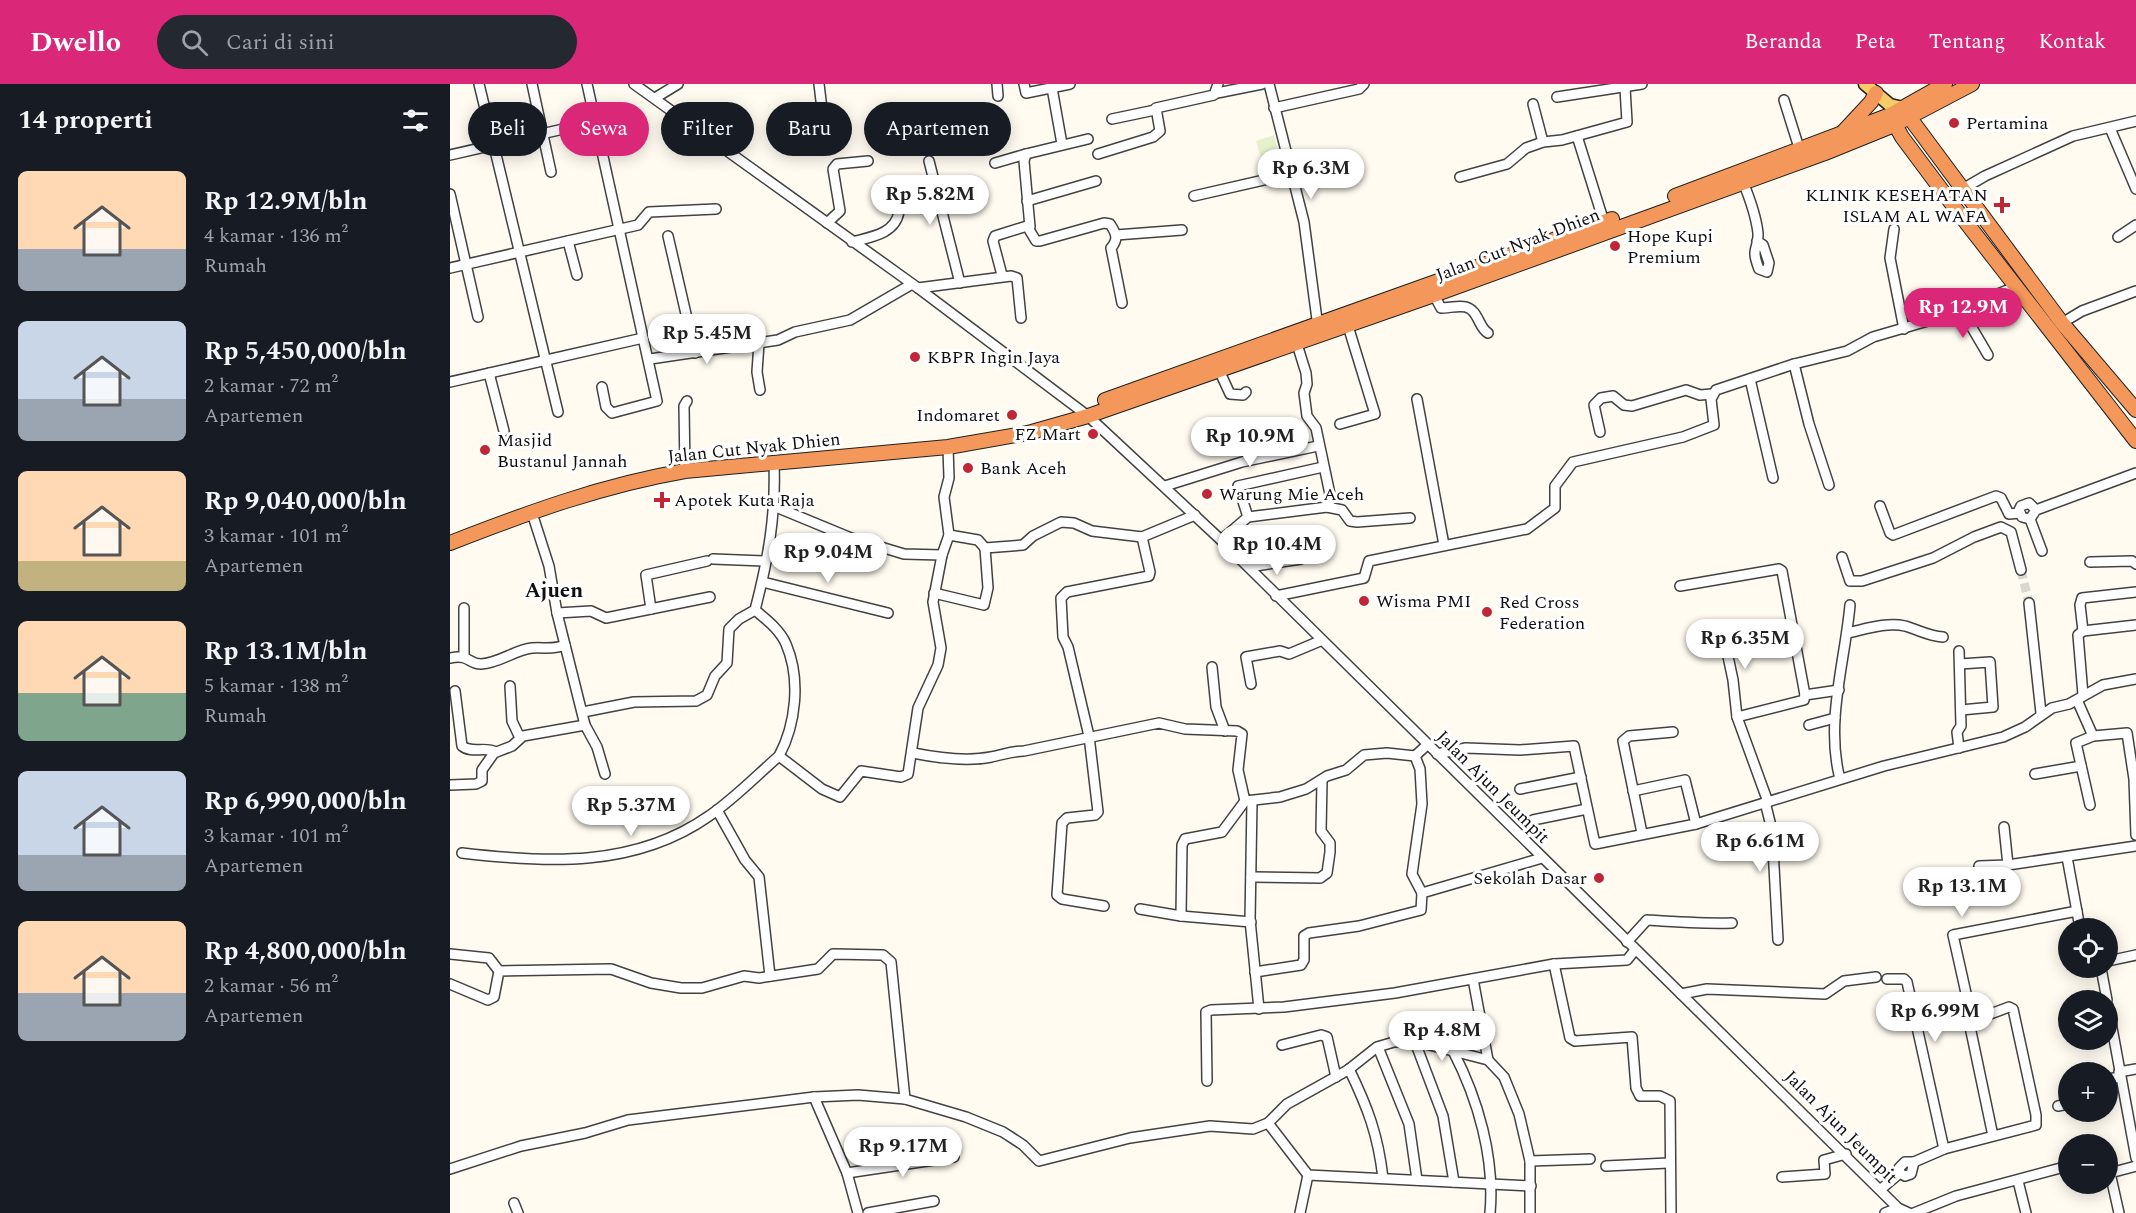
<!DOCTYPE html>
<html lang="id">
<head>
<meta charset="utf-8">
<style>
	body { margin:0; font-family:Spectral,serif; background:#242831; color:#f1f3f6; height:100vh; display:flex; flex-direction:column; font-size:22px; white-space:nowrap }
	* { box-sizing:border-box; margin:0 }
	p { font-size:20px; color:#9ea1a6 }
	.icon { flex:none; width:33px; height:33px; fill:none; stroke:currentColor; stroke-width:2; stroke-linecap:round; stroke-linejoin:round }
	.map { position:relative; flex:1; overflow:hidden }
	.sheet { display:flex; flex-direction:column; background:#171b24; width:450px }
	.sheet>* { flex:none }
	.top-card { position:absolute; left:18px; top:18px; width:570px; height:54px; display:flex; gap:12px }
	.tools { position:absolute; left:1608px; top:834px; display:grid; gap:12px }
	.tools a { display:grid; place-items:center; width:60px; height:60px; border-radius:50%; background:#171b24; box-shadow:0 3px 15px #0003; font-size:30px }
	.price { position:absolute; translate:-50% -51px; padding:0 14px; border-radius:21px; background:#fff; color:#222; font-size:20px; line-height:39px; filter:drop-shadow(0 2px 3px #0008) }
	.price::after { content:''; position:absolute; left:50%; top:36px; width:18px; height:14px; margin-left:-9px; background:inherit; clip-path:polygon(0 0,100% 0,50% 100%) }
	.price.active { background:#db2777; color:#fff }
	ul { padding:0; list-style:none }
	li { display:flex; align-items:center; gap:18px; height:150px; padding:0 18px }
	li span { display:grid; place-items:center; flex:none; width:168px; height:120px; border-radius:9px; color:#555 }
	li>.icon { margin-inline-start:auto }
	span .icon { width:72px; height:72px; fill:#fffc; stroke-width:1 }
	li b { font-size:26px }
	h2 { display:flex; justify-content:space-between; align-items:center; height:72px; padding:0 18px; font-size:26px }
	.chip { padding:0 21px; border-radius:27px; background:#171b24; box-shadow:0 3px 15px #0003; font-size:21px; line-height:54px }
	.chip.active { background:#db2777; color:#fff }
	header { display:flex; align-items:center; gap:36px; box-sizing:border-box; height:84px; padding:0 30px; background:#db2777; color:#fff }
	header strong { font-size:28px }
	nav { display:flex; gap:33px; margin-inline-start:auto; font-size:21px }
	.search { width:420px; height:54px; background:#242831; display:flex; align-items:center; gap:15px; box-sizing:border-box; padding:0 21px; border-radius:33px; color:#9ea1a6; font-size:22px }
	main { display:flex; flex:1; min-height:0 }
	.map>svg:first-child { display:block }
	.pitch { fill:#e6f1cc }
	.lines { fill:none; stroke-linecap:round; stroke-linejoin:round }
	.minor-tunnel { stroke:#dbd8cf; stroke-width:9; stroke-dasharray:9 4.5; stroke-linecap:butt }
	.minor-casing { stroke:#424242; stroke-width:12 }
	.major-casing { stroke:#202020; stroke-width:15 }
	.highway-casing { stroke:#202020; stroke-width:16 }
	.minor { stroke:#fff; stroke-width:9 }
	.major { stroke:#f8cd68; stroke-width:12 }
	.highway { stroke:#f3985a; stroke-width:14 }
	.poi-dot { fill:#bf2736; stroke:#fff; stroke-width:2 }
	.labels { text-anchor:middle; dominant-baseline:central; stroke-width:6; stroke-linejoin:round; paint-order:stroke }
	.poi-label { font-size:18px; fill:#0f0f0f; stroke:#fff; text-anchor:start }
	.street-label { font-size:18px; fill:#0f0f0f; stroke:#fff }
	.quarter-label { font-size:21px; font-weight:bold; fill:#0f0f0f; stroke:#fff }
</style>
</head>
<body>
<header>
<strong>Dwello</strong>
<div class="search"><svg class="icon" aria-label="search" viewBox="0 0 24 24"><circle cx="10" cy="10" r="6"/><path d="M15 15l6 6"/></svg>Cari di sini</div>
<nav><a>Beranda</a><a>Peta</a><a>Tentang</a><a>Kontak</a></nav>
</header>
<main>
<section class="sheet">
<h2>14 properti<svg class="icon" aria-label="filters" viewBox="0 0 24 24"><path d="M4 7h16M4 17h16"/><circle cx="9" cy="7" r="2"/><circle cx="15" cy="17" r="2"/></svg></h2>
<ul>
<li><span style="background:linear-gradient(#ffd9b3 65%,#9aa5b1 0)"><svg class="icon" aria-label="home" viewBox="0 0 24 24"><path d="M3 11l9-7 9 7M6 9v11h12V9"/></svg></span><div><b>Rp 12.9M/bln</b><p>4 kamar · 136 m²</p><p>Rumah</p></div></li>
<li><span style="background:linear-gradient(#c9d6e8 65%,#9aa5b1 0)"><svg class="icon" aria-label="home" viewBox="0 0 24 24"><path d="M3 11l9-7 9 7M6 9v11h12V9"/></svg></span><div><b>Rp 5,450,000/bln</b><p>2 kamar · 72 m²</p><p>Apartemen</p></div></li>
<li><span style="background:linear-gradient(#ffd9b3 75%,#c2b280 0)"><svg class="icon" aria-label="home" viewBox="0 0 24 24"><path d="M3 11l9-7 9 7M6 9v11h12V9"/></svg></span><div><b>Rp 9,040,000/bln</b><p>3 kamar · 101 m²</p><p>Apartemen</p></div></li>
<li><span style="background:linear-gradient(#ffd9b3 60%,#7fa58c 0)"><svg class="icon" aria-label="home" viewBox="0 0 24 24"><path d="M3 11l9-7 9 7M6 9v11h12V9"/></svg></span><div><b>Rp 13.1M/bln</b><p>5 kamar · 138 m²</p><p>Rumah</p></div></li>
<li><span style="background:linear-gradient(#c9d6e8 70%,#9aa5b1 0)"><svg class="icon" aria-label="home" viewBox="0 0 24 24"><path d="M3 11l9-7 9 7M6 9v11h12V9"/></svg></span><div><b>Rp 6,990,000/bln</b><p>3 kamar · 101 m²</p><p>Apartemen</p></div></li>
<li><span style="background:linear-gradient(#ffd9b3 60%,#9aa5b1 0)"><svg class="icon" aria-label="home" viewBox="0 0 24 24"><path d="M3 11l9-7 9 7M6 9v11h12V9"/></svg></span><div><b>Rp 4,800,000/bln</b><p>2 kamar · 56 m²</p><p>Apartemen</p></div></li>
</ul>
</section>
<div class="map">
<svg width="1686" height="1129" viewBox="0 0 1686 1129">
	<rect width="100%" height="100%" fill="#fffbf1"/>
	<path class="pitch" d="M824,51L834,87L816,92L806,57Z"/>
	<g class="lines">
		<path class="minor-tunnel" d="M1571,486L1579,519"/>
		<defs>
			<g id="minor">
				<path d="M29,0L108,328"/>
				<path d="M82,0L101,88"/>
				<path d="M137,0L207,317L162,329L156,323L152,303"/>
				<path d="M184,0L468,204L638,332L771,456L1448,1124L1459,1129"/>
				<path d="M369,0L372,25"/>
				<path d="M547,0L548,12"/>
				<path d="M574,0L576,9L620,0"/>
				<path d="M819,0L854,138L868,243"/>
				<path d="M602,4L612,60"/>
				<path d="M767,9L812,0"/>
				<path d="M1107,13L1192,0"/>
				<path d="M205,14L228,0"/>
				<path d="M1334,16L1350,67"/>
				<path d="M1083,20L1093,58"/>
				<path d="M824,24L909,5L914,0"/>
				<path d="M662,35L705,26"/>
				<path d="M1660,44L1686,105"/>
				<path d="M1127,52L1154,138"/>
				<path d="M648,70L703,53L710,47L706,24L764,11L768,0"/>
				<path d="M0,71L144,38"/>
				<path d="M479,77L510,199"/>
				<path d="M545,79L576,70"/>
				<path d="M837,79L877,72"/>
				<path d="M1010,93L1057,80L1076,64L1093,58L1112,56L1177,38L1175,4"/>
				<path d="M1293,98C1300,115 1306,131 1308,149C1309,166 1300,162 1309,185L1317,188L1319,179L1313,161L1307,157"/>
				<path d="M1511,106L1535,92L1623,52L1686,37"/>
				<path d="M0,110L28,233"/>
				<path d="M744,112L840,90"/>
				<path d="M577,117L646,97"/>
				<path d="M377,139L390,127L383,85L387,80L418,77"/>
				<path d="M580,143L574,77L576,70L638,55"/>
				<path d="M1444,145L1440,174L1454,245"/>
				<path d="M666,151L732,146"/>
				<path d="M218,152L245,269"/>
				<path d="M1668,153L1686,141"/>
				<path d="M118,157L127,191"/>
				<path d="M402,158C421,153 445,150 449,128"/>
				<path d="M0,184L188,141L199,128L266,125"/>
				<path d="M552,191L543,157L545,152L577,142L586,157H590L654,139L660,140C666,149 669,155 661,164L672,219"/>
				<path d="M468,204L561,192L567,194L571,234"/>
				<path d="M984,211L991,224C999,224 1009,221 1016,223C1029,227 1028,243 1038,249"/>
				<path d="M1511,225L1538,271"/>
				<path d="M1612,239L1632,227L1686,207"/>
				<path d="M309,259L307,288L310,306"/>
				<path d="M200,275L328,256L345,248L400,236L462,200"/>
				<path d="M1344,280L1359,340L1379,401"/>
				<path d="M769,286L780,310L793,311L796,308"/>
				<path d="M39,289L54,347"/>
				<path d="M1300,295L1323,394"/>
				<path d="M0,298L193,254"/>
				<path d="M967,315L994,461"/>
				<path d="M890,340L925,330L898,242"/>
				<path d="M1150,348L1144,321L1151,314L1163,312L1174,321L1182,322L1236,306L1250,311L1262,310"/>
				<path d="M235,387L234,322L237,317"/>
				<path d="M715,402L792,378L868,362"/>
				<path d="M1430,422L1440,449L1443,451L1546,412L1551,414L1559,430L1570,429"/>
				<path d="M326,423L401,454L454,470L492,471L499,451L494,413L499,394L498,363"/>
				<path d="M877,423L892,426L900,437L907,438L960,434"/>
				<path d="M1586,426L1579,419L1571,422L1569,426L1572,433L1580,435L1586,426L1686,389"/>
				<path d="M82,429L99,482L107,529L135,641L147,663L155,690"/>
				<path d="M798,433L788,402L873,383"/>
				<path d="M1580,435L1592,467"/>
				<path d="M499,451L528,456L535,464L573,461L583,452L611,438L624,439L642,447L692,453L745,431"/>
				<path d="M771,456L798,433L877,423L881,415L866,344L857,332L854,309L857,300L856,289L847,260"/>
				<path d="M1392,473L1400,497H1412L1483,474L1524,453L1551,443L1561,448L1571,486"/>
				<path d="M263,475L316,477"/>
				<path d="M1640,478L1682,477L1686,480"/>
				<path d="M799,483L851,475"/>
				<path d="M313,498L438,529"/>
				<path d="M1230,502L1329,485L1332,487L1355,611"/>
				<path d="M484,509L534,521L538,504L535,464"/>
				<path d="M826,512L914,494L919,477L1077,445L1105,424V402L1123,378L1233,353L1264,341L1261,315L1266,306L1344,280L1397,267L1423,253L1488,234L1565,203"/>
				<path d="M1579,519L1591,629"/>
				<path d="M14,524V572"/>
				<path d="M201,525L196,491L257,477"/>
				<path d="M305,526C316,535 330,546 336,560C351,595 346,640 329,672L372,705L390,713L411,687L451,693L458,690L468,624L488,581L491,564L483,518L492,471"/>
				<path d="M107,529L141,527L156,534L260,513"/>
				<path d="M1272,544L1283,596L1287,633L1318,718"/>
				<path d="M1633,547L1630,521L1632,514L1686,508"/>
				<path d="M1397,549C1416,545 1436,538 1455,542C1469,546 1478,552 1493,553"/>
				<path d="M0,574C20,570 18,580 31,580C50,579 64,566 82,564C93,563 104,566 115,561"/>
				<path d="M1510,580L1540,578L1543,623L1511,626"/>
				<path d="M762,583L766,623L775,647"/>
				<path d="M801,600L796,573L830,567L839,570L870,557"/>
				<path d="M60,602L62,637L70,654"/>
				<path d="M5,607L12,662C22,670 35,662 46,668"/>
				<path d="M1633,611L1628,551L1633,547L1686,541"/>
				<path d="M1627,616L1643,652"/>
				<path d="M133,628L184,618L246,617L257,611L265,592L277,579L279,545L289,535L305,526C318,476 326,431 324,380"/>
				<path d="M1287,633L1354,616L1355,611L1389,606"/>
				<path d="M1359,641L1385,634"/>
				<path d="M1509,664L1507,648L1511,642L1509,567"/>
				<path d="M463,669C488,674 516,678 541,673C552,671 561,667 574,667L709,639L735,645L787,647L792,650L788,686L795,717L830,713L856,705L877,692L896,686L914,671L937,669L965,672L977,661"/>
				<path d="M987,670L1016,664L1070,666L1124,662L1145,760L1246,740L1434,682L1553,653L1575,643L1602,624L1619,620L1653,601L1686,595"/>
				<path d="M965,672L970,685L972,720L962,790L972,809"/>
				<path d="M1585,690L1631,682"/>
				<path d="M1390,695C1375,638 1395,578 1400,521"/>
				<path d="M0,701L26,700L32,697V686L44,669L62,662L73,652L135,641"/>
				<path d="M1070,705L1131,693"/>
				<path d="M1183,707L1235,696L1246,740"/>
				<path d="M802,717L800,836L809,925"/>
				<path d="M1315,718L1322,746L1328,856"/>
				<path d="M1640,721L1626,659L1643,652L1677,649L1684,695L1686,751"/>
				<path d="M267,726L295,776L309,793L320,892"/>
				<path d="M1083,736L1137,725"/>
				<path d="M1554,743L1558,781"/>
				<path d="M1192,749L1173,657L1179,652L1223,648"/>
				<path d="M12,769C97,779 185,784 259,732C284,715 306,692 329,672"/>
				<path d="M1617,773L1630,844"/>
				<path d="M1529,782L1558,781L1686,762"/>
				<path d="M801,793L870,794L877,789L880,768V759L871,747L872,697"/>
				<path d="M654,822L612,815L607,811L612,739L617,734L645,731L648,728L639,652L618,563L613,553L611,514L617,508L699,492L700,488L692,453"/>
				<path d="M690,825L731,832L801,838"/>
				<path d="M731,832L732,761L735,755L772,748L795,717"/>
				<path d="M1177,858L1197,836C1226,838 1252,840 1282,839"/>
				<path d="M0,870L39,874L49,887"/>
				<path d="M1658,877L1686,871"/>
				<path d="M1104,880L1120,954L1125,957L1182,953L1186,1004L1190,1012H1210L1220,1017L1221,1129"/>
				<path d="M1651,884L1657,916"/>
				<path d="M805,888L851,881L854,876V852L859,849L909,842L971,826L972,809L1092,774"/>
				<path d="M1023,895L1038,976"/>
				<path d="M1437,895H1454L1457,898L1494,1065"/>
				<path d="M0,900L38,916L44,913L49,887L161,885L201,899L231,904H252L294,892L309,894L368,885L383,870L433,871L441,878L455,1015"/>
				<path d="M1231,910L1257,905L1375,910L1394,897L1426,893"/>
				<path d="M1658,922L1686,1074"/>
				<path d="M1520,927L1503,851L1627,827"/>
				<path d="M965,958L993,1032L1004,1098"/>
				<path d="M832,961L871,951L877,953L886,993"/>
				<path d="M928,963L959,1040L967,1096"/>
				<path d="M1003,967C1028,1015 1045,1074 1040,1129"/>
				<path d="M899,985C918,1024 928,1051 933,1094"/>
				<path d="M1669,988L1686,985"/>
				<path d="M1658,995L1670,993"/>
				<path d="M757,997L756,928L761,926L834,923L945,909L1104,880L1177,876L1185,866"/>
				<path d="M364,1013L397,1089L408,1129"/>
				<path d="M1608,1022L1618,1020"/>
				<path d="M818,1039L858,1091L1081,1102"/>
				<path d="M1080,1077L1140,1075"/>
				<path d="M1455,1078H1464L1461,1090L1455,1092L1450,1089L1449,1084Z"/>
				<path d="M1464,1078L1494,1065L1586,1041V1031L1563,925L1559,923L1519,938L1543,1052"/>
				<path d="M1658,1080L1669,1129"/>
				<path d="M1156,1082L1218,1079"/>
				<path d="M0,1085L71,1062L135,1049L178,1036L364,1013L408,1011L455,1015L516,1033L553,1048L573,1061L589,1077L680,1054L760,1042L803,1045L818,1039L837,1020L898,986L927,963L944,958L964,957L1038,976L1054,993L1069,1030L1080,1077V1129"/>
				<path d="M397,1089L504,1073"/>
				<path d="M1660,1089L1686,1082"/>
				<path d="M1332,1093L1375,1090L1374,1076L1396,1070"/>
				<path d="M1568,1097L1576,1129"/>
				<path d="M1431,1105L1450,1089"/>
				<path d="M64,1119L68,1129"/>
				<path d="M418,1129L484,1117"/>
				<path d="M850,1129L858,1091"/>
				<path d="M1435,1129L1448,1124"/>
				<path d="M1464,1129L1506,1112L1618,1082"/>
			</g>
			<path id="major" d="M1415,0L1440,21L1453,24"/>
			<g id="highway">
				<path d="M1454,26L1612,239L1686,326"/>
				<path d="M1441,33L1452,53L1508,128L1686,357"/>
				<path d="M1394,47L1421,18L1426,9"/>
				<path d="M1225,112L1440,31L1495,0"/>
				<path d="M655,316L1162,135"/>
				<path d="M0,459C77,429 153,401 235,387L498,363L578,349L638,332L984,211L1375,69L1444,41L1522,0"/>
			</g>
		</defs>
		<use href="#minor" class="minor-casing"/>
		<use href="#major" class="major-casing"/>
		<use href="#highway" class="highway-casing"/>
		<use href="#minor" class="minor"/>
		<use href="#major" class="major"/>
		<use href="#highway" class="highway"/>
	</g>
	<g class="poi-dot">
		<circle cx="1504" cy="39" r="6"/>
		<path d="M1549 112h6v6h6v6h-6v6h-6v-6h-6v-6h6z"/>
		<circle cx="1165" cy="162" r="6"/>
		<circle cx="465" cy="273" r="6"/>
		<circle cx="562" cy="331" r="6"/>
		<circle cx="643" cy="350" r="6"/>
		<circle cx="35" cy="366" r="6"/>
		<circle cx="518" cy="384" r="6"/>
		<circle cx="757" cy="410" r="6"/>
		<path d="M209 407h6v6h6v6h-6v6h-6v-6h-6v-6h6z"/>
		<circle cx="914" cy="517" r="6"/>
		<circle cx="1037" cy="528" r="6"/>
		<circle cx="1149" cy="794" r="6"/>
	</g>
	<g class="labels">
		<g class="poi-label">
			<text x="1516" y="39">Pertamina</text>
			<text x="1538" y="111" text-anchor="end">KLINIK KESEHATAN<tspan x="1538" dy="21">ISLAM AL WAFA</tspan></text>
			<text x="1177" y="152">Hope Kupi<tspan x="1177" dy="21">Premium</tspan></text>
			<text x="477" y="273">KBPR Ingin Jaya</text>
			<text x="550" y="331" text-anchor="end">Indomaret</text>
			<text x="631" y="350" text-anchor="end">FZ Mart</text>
			<text x="47" y="356">Masjid<tspan x="47" dy="21">Bustanul Jannah</tspan></text>
			<text x="530" y="384">Bank Aceh</text>
			<text x="769" y="410">Warung Mie Aceh</text>
			<text x="224" y="416">Apotek Kuta Raja</text>
			<text x="926" y="517">Wisma PMI</text>
			<text x="1049" y="518">Red Cross<tspan x="1049" dy="21">Federation</tspan></text>
			<text x="1137" y="794" text-anchor="end">Sekolah Dasar</text>
		</g>
		<g class="street-label">
			<text transform="translate(1068 161) rotate(-21)">Jalan Cut Nyak Dhien</text>
			<text transform="translate(304 364) rotate(-6)">Jalan Cut Nyak Dhien</text>
			<text transform="translate(1043 703) rotate(45)">Jalan Ajun Jeumpit</text>
			<text transform="translate(1391 1043) rotate(45)">Jalan Ajun Jeumpit</text>
		</g>
		<g class="quarter-label">
			<text x="104" y="507">Ajuen</text>
		</g>
	</g>
</svg>
<div class="tools">
<a><svg class="icon" aria-label="locate" viewBox="0 0 24 24"><circle cx="12" cy="12" r="6"/><path d="M12 2v4M12 18v4M2 12h4M18 12h4"/></svg></a>
<a><svg class="icon" aria-label="layers" viewBox="0 0 24 24"><path d="M12 4l9 5-9 5-9-5zM3 14l9 5 9-5"/></svg></a>
<a>+</a>
<a>−</a>
</div>
<b class="price" style="left:861px;top:116px">Rp 6.3M</b>
<b class="price" style="left:480px;top:142px">Rp 5.82M</b>
<b class="price active" style="left:1513px;top:255px">Rp 12.9M</b>
<b class="price" style="left:257px;top:281px">Rp 5.45M</b>
<b class="price" style="left:800px;top:384px">Rp 10.9M</b>
<b class="price" style="left:827px;top:492px">Rp 10.4M</b>
<b class="price" style="left:378px;top:500px">Rp 9.04M</b>
<b class="price" style="left:1295px;top:586px">Rp 6.35M</b>
<b class="price" style="left:181px;top:753px">Rp 5.37M</b>
<b class="price" style="left:1310px;top:789px">Rp 6.61M</b>
<b class="price" style="left:1512px;top:834px">Rp 13.1M</b>
<b class="price" style="left:1485px;top:959px">Rp 6.99M</b>
<b class="price" style="left:992px;top:978px">Rp 4.8M</b>
<b class="price" style="left:453px;top:1094px">Rp 9.17M</b>
<div class="top-card">
<a class="chip">Beli</a>
<a class="chip active">Sewa</a>
<a class="chip">Filter</a>
<a class="chip">Baru</a>
<a class="chip">Apartemen</a>
</div>
</div>
</main>
</body>
</html>
